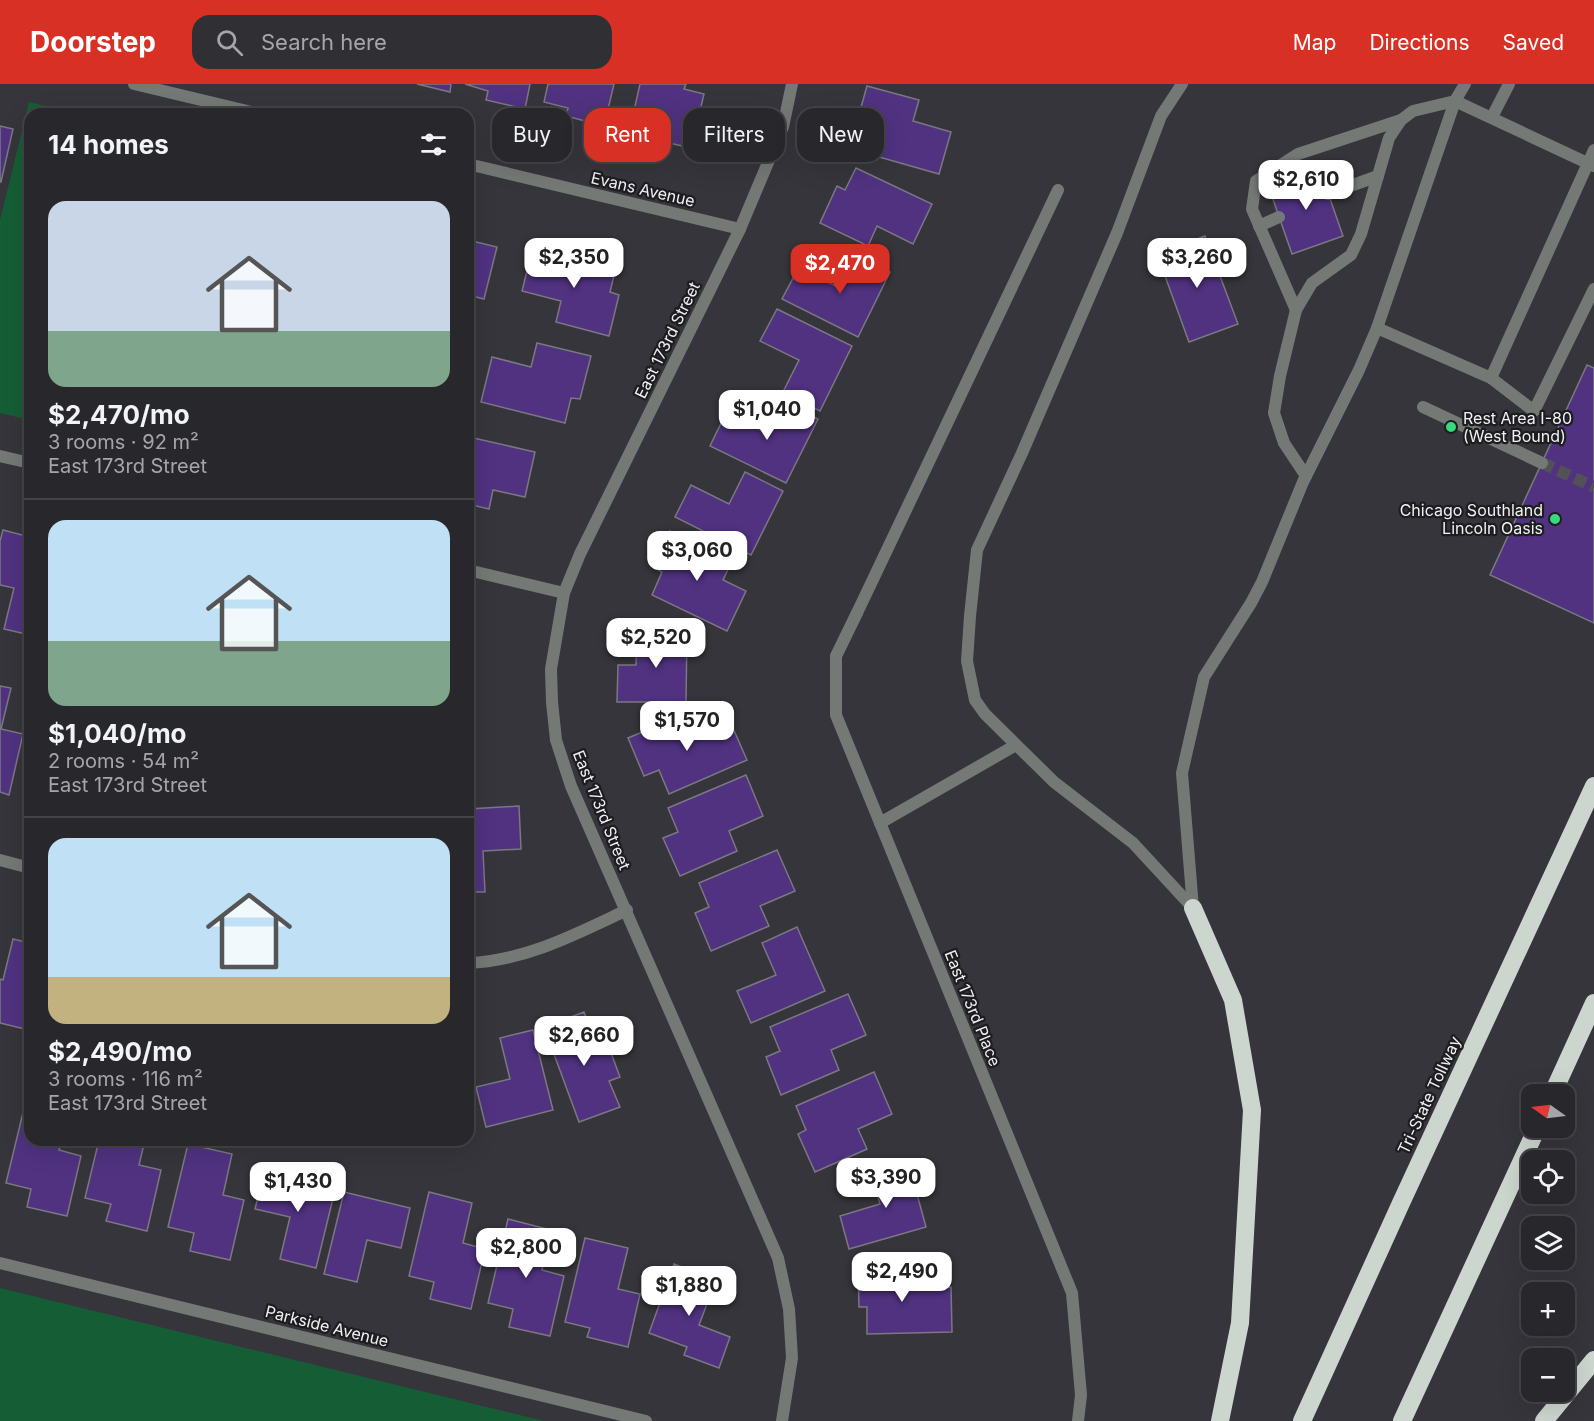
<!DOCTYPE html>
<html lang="en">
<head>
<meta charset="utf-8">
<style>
	body { margin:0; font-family:Inter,sans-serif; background:#303034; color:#f1f3f6; height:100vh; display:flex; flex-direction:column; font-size:22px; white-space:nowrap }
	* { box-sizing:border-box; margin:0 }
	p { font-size:20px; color:#a5a6a9 }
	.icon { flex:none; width:33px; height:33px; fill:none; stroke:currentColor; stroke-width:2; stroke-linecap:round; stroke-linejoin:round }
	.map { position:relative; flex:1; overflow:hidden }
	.drawer { position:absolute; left:24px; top:24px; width:450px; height:1038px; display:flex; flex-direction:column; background:#28282c; border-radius:18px; box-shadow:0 6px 24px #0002,0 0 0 2px #444448 }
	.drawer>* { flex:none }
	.hud { position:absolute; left:492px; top:24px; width:570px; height:54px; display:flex; gap:12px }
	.needle { width:39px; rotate:284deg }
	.tools { position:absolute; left:1521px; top:1000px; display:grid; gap:12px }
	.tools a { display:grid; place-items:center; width:54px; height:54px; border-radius:12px; background:#28282c; box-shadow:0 6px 24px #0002,0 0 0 2px #444448; font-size:30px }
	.price { position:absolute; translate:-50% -51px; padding:0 14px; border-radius:12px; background:#fff; color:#222; font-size:20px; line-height:39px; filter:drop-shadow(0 2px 3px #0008) }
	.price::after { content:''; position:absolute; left:50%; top:36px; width:18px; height:14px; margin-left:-9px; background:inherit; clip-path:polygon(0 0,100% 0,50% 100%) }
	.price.selected { background:#d93025; color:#fff }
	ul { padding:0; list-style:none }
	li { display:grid; align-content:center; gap:12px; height:318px; padding:0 24px }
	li+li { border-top:2px solid #444448 }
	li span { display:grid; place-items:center; height:186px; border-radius:18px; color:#555 }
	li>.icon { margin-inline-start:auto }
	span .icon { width:108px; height:108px; fill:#fffc; stroke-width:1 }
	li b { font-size:26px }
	h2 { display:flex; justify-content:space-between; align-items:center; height:72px; padding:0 24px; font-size:26px }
	.chip { padding:0 21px; border-radius:18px; background:#28282c; box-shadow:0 6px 24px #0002,0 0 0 2px #444448; font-size:21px; line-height:54px }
	.chip.selected { background:#d93025; color:#fff }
	header { display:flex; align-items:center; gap:36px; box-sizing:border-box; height:84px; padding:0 30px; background:#d93025; color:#fff }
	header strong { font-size:28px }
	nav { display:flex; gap:33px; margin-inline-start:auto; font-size:21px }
	.search { width:420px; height:54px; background:#303034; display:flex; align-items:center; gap:15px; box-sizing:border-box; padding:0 21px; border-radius:18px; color:#a5a6a9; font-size:22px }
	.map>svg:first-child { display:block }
	.green { fill:#155e35 }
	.building { fill:#503281; stroke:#7a7880; stroke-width:1.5 }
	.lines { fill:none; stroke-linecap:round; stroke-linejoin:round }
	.pedestrian-tunnel { stroke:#525157; stroke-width:12; stroke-dasharray:12 6; stroke-linecap:butt }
	.service { stroke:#757976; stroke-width:12 }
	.pedestrian { stroke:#757976; stroke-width:12 }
	.minor { stroke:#757976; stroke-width:12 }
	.motorway { stroke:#cdd5cf; stroke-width:18 }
	.poi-dot { fill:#38d880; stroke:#1d1d20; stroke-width:2 }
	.labels { text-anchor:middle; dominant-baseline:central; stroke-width:4.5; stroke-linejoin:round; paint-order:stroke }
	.street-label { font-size:16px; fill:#f0eff3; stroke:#1d1d20 }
	.poi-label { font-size:16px; fill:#f0eff3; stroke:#1d1d20; text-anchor:start }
</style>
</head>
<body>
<header>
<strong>Doorstep</strong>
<div class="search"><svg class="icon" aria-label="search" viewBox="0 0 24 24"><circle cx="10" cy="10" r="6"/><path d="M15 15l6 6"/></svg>Search here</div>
<nav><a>Map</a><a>Directions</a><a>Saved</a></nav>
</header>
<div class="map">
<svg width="1594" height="1337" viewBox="0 0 1594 1337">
	<rect width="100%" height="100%" fill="#36353b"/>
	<g class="green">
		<path d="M29,18L79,30H30V336L0,329V136Z"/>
		<path d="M0,1204L544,1337H0Z"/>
	</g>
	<g class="building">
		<path d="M417,0H451L450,8Z"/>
		<path d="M465,0H530L525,25L486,16L488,7Z"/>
		<path d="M548,0H614L604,42L566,32L568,24L544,18Z"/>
		<path d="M640,0H686L684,5L704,10L691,64L652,55L654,46L631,40Z"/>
		<path d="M867,2L919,16L913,37L951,48L939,90L858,67L865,43L856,41Z"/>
		<path d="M0,42L13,45L1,98H0Z"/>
		<path d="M1319,83L1343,152L1292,170L1268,101Z"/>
		<path d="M856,84L932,120L913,160L877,142L868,162L820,139L837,102L845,106Z"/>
		<path d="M1205,152L1238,240L1189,258L1157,170Z"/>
		<path d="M468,156L497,163L484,215L468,211Z"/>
		<path d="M533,163L616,183L610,208L619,211L609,252L556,238L561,217L522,207Z"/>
		<path d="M853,170L890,188L858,253L782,215L799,183L837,203Z"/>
		<path d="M777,225L852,262L820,327L783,308L799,276L760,257Z"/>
		<path d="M537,259L591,272L580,315L571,314L565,339L481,318L492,273L531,283Z"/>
		<path d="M1587,281L1594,284V539L1490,491Z"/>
		<path d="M781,316L818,335L786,399L710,362L726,329L765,348Z"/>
		<path d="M469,353L535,368L525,413L493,406L489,425L468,420Z"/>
		<path d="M745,388L783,407L751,471L675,433L691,401L729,420Z"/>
		<path d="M3,446L30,453V551L4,545L14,504L0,501V457Z"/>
		<path d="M670,447L732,477L723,496L746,507L727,547L652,511L662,488L653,483Z"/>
		<path d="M637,547H687L686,618H617L618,581H636Z"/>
		<path d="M0,602L11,604L1,645L23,650L9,711L0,708Z"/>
		<path d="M686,630L695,650L729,635L747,676L669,710L659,686L644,692L628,654Z"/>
		<path d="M746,691L763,732L729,747L737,767L680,792L663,754L678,748L668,724Z"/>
		<path d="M519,722L521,765L483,767L485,808H468V725Z"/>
		<path d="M777,766L795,807L760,822L769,842L711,867L695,829L709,823L699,799Z"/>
		<path d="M797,843L825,907L751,939L737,907L776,891L762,859Z"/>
		<path d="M13,855L30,859L29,946L0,939V895L3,896Z"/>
		<path d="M848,910L866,951L831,966L839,986L781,1011L766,973L780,967L770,943Z"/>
		<path d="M584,928L596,962L607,958L620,993L609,997L620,1023L579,1038L544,943Z"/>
		<path d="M533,946L553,1026L486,1043L476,1003L510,995L500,954Z"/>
		<path d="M874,988L892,1030L858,1045L867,1065L815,1088L798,1050L806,1046L796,1022Z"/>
		<path d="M26,1016L30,1017V1056H62L59,1066L81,1072L67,1132L27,1123L31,1105L6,1099Z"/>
		<path d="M99,1056H145L139,1081L161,1086L147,1147L106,1137L111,1120L85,1114Z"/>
		<path d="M188,1060L232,1070L223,1111L244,1116L230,1176L190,1167L194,1149L168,1143Z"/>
		<path d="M908,1077L926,1143L849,1165L840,1132L880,1120L870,1087Z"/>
		<path d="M265,1085L336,1102L316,1184L280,1175L290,1133L255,1125Z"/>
		<path d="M344,1108L410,1124L401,1164L367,1156L357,1198L324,1190Z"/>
		<path d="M429,1108L472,1119L463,1159L485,1165L471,1225L430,1215L434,1198L409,1192Z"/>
		<path d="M508,1135L551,1146L542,1186L564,1192L550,1252L509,1243L513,1225L488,1219Z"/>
		<path d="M585,1154L628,1164L618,1205L640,1210L628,1263L587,1253L590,1244L565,1238Z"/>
		<path d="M674,1180L716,1196L699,1241L730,1253L719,1284L684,1271L687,1263L649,1249Z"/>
		<path d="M910,1182V1204L951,1203L952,1248L867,1250V1223H859L858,1183Z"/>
	</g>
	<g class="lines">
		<path class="pedestrian-tunnel" d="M1542,379L1594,403"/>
		<g class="service">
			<path d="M1182,0L1161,32L1117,149L1022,369L977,466L970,532L967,577L975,616L985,630L1054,698L1133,759L1193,824"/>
			<path d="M1492,33L1509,0"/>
			<path d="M1328,110L1378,92"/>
			<path d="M1259,142L1279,133"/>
			<path d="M1296,226L1252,125L1256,97L1298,70L1401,36"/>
			<path d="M1377,244L1491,294L1534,327L1594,205"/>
			<path d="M1491,294L1594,66"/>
			<path d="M1306,392L1284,359L1274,329L1280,292L1296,226L1312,199L1351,171L1361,150L1389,54L1401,36L1413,27L1455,17L1594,82"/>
			<path d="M857,529L1058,106"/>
			<path d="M880,739L1016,661"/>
			<path d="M1193,824L1182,689L1204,593L1251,519L1262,498L1303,398L1359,286L1377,244L1455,17L1465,0"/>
		</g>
		<path class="pedestrian" d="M1423,323L1542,379"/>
		<g class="minor">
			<path d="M134,0L260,30"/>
			<path d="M468,80L740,145"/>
			<path d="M0,372L30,379"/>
			<path d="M468,486L564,509"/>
			<path d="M857,529L836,572V631L1072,1209L1081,1311L1078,1337"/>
			<path d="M0,776L30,784"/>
			<path d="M468,879C525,877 576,850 627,826"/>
			<path d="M0,1179L646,1337"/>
			<path d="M782,1337L792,1274L789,1225L778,1174L571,702L556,656L552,618L551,585L564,509L580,470L740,145L783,43L792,0"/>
		</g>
		<g class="motorway">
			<path d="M1193,824L1233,916L1252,1026L1240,1239L1220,1337"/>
			<path d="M1552,1011L1594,919"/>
			<path d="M1302,1337L1401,1119L1594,702"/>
			<path d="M1402,1337L1537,1044"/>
			<path d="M1544,1337L1594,1276"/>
		</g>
	</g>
	<g class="poi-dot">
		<circle cx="1451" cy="343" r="6"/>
		<circle cx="1555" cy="435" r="6"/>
	</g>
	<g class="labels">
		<g class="street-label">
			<text transform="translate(643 105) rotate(13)">Evans Avenue</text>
			<text transform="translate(667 256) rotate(-64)">East 173rd Street</text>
			<text transform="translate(602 726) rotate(68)">East 173rd Street</text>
			<text transform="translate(973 924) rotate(68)">East 173rd Place</text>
			<text transform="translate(1429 1011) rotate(-65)">Tri-State Tollway</text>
			<text transform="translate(327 1242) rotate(14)">Parkside Avenue</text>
		</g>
		<g class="poi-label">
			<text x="1463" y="334">Rest Area I-80<tspan x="1463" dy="18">(West Bound)</tspan></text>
			<text x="1543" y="426" text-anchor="end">Chicago Southland<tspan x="1543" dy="18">Lincoln Oasis</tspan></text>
		</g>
	</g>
</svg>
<div class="tools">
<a><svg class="needle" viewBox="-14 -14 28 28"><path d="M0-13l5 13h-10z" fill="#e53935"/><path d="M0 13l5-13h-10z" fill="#a5a6a9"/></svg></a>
<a><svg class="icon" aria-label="locate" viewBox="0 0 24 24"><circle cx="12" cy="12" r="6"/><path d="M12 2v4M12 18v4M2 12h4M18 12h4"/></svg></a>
<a><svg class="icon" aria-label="layers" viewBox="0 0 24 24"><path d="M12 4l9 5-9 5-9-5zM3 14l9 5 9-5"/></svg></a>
<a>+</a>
<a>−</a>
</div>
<b class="price" style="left:1306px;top:127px">$2,610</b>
<b class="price" style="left:574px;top:205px">$2,350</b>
<b class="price" style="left:1197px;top:205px">$3,260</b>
<b class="price selected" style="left:840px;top:211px">$2,470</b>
<b class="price" style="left:767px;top:357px">$1,040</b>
<b class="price" style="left:697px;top:498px">$3,060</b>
<b class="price" style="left:656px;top:585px">$2,520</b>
<b class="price" style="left:687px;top:668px">$1,570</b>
<b class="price" style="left:584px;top:983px">$2,660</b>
<b class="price" style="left:886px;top:1125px">$3,390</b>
<b class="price" style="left:298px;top:1129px">$1,430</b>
<b class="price" style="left:526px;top:1195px">$2,800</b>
<b class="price" style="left:902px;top:1219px">$2,490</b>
<b class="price" style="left:689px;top:1233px">$1,880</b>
<div class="hud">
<a class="chip">Buy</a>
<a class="chip selected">Rent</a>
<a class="chip">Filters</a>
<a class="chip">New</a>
</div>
<section class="drawer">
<h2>14 homes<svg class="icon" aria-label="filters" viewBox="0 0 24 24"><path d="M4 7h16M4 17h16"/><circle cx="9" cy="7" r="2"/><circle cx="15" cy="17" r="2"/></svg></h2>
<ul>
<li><span style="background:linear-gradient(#c9d6e8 70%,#7fa58c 0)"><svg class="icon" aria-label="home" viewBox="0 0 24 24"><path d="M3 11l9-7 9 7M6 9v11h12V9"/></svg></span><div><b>$2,470/mo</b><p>3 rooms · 92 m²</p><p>East 173rd Street</p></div></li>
<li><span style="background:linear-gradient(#bfe0f5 65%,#7fa58c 0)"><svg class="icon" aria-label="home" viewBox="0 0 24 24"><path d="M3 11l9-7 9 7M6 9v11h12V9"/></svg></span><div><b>$1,040/mo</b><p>2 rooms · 54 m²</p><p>East 173rd Street</p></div></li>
<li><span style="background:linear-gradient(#bfe0f5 75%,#c2b280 0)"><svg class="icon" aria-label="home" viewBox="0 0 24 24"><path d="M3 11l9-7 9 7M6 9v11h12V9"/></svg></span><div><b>$2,490/mo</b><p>3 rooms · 116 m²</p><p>East 173rd Street</p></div></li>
</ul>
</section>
</div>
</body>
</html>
